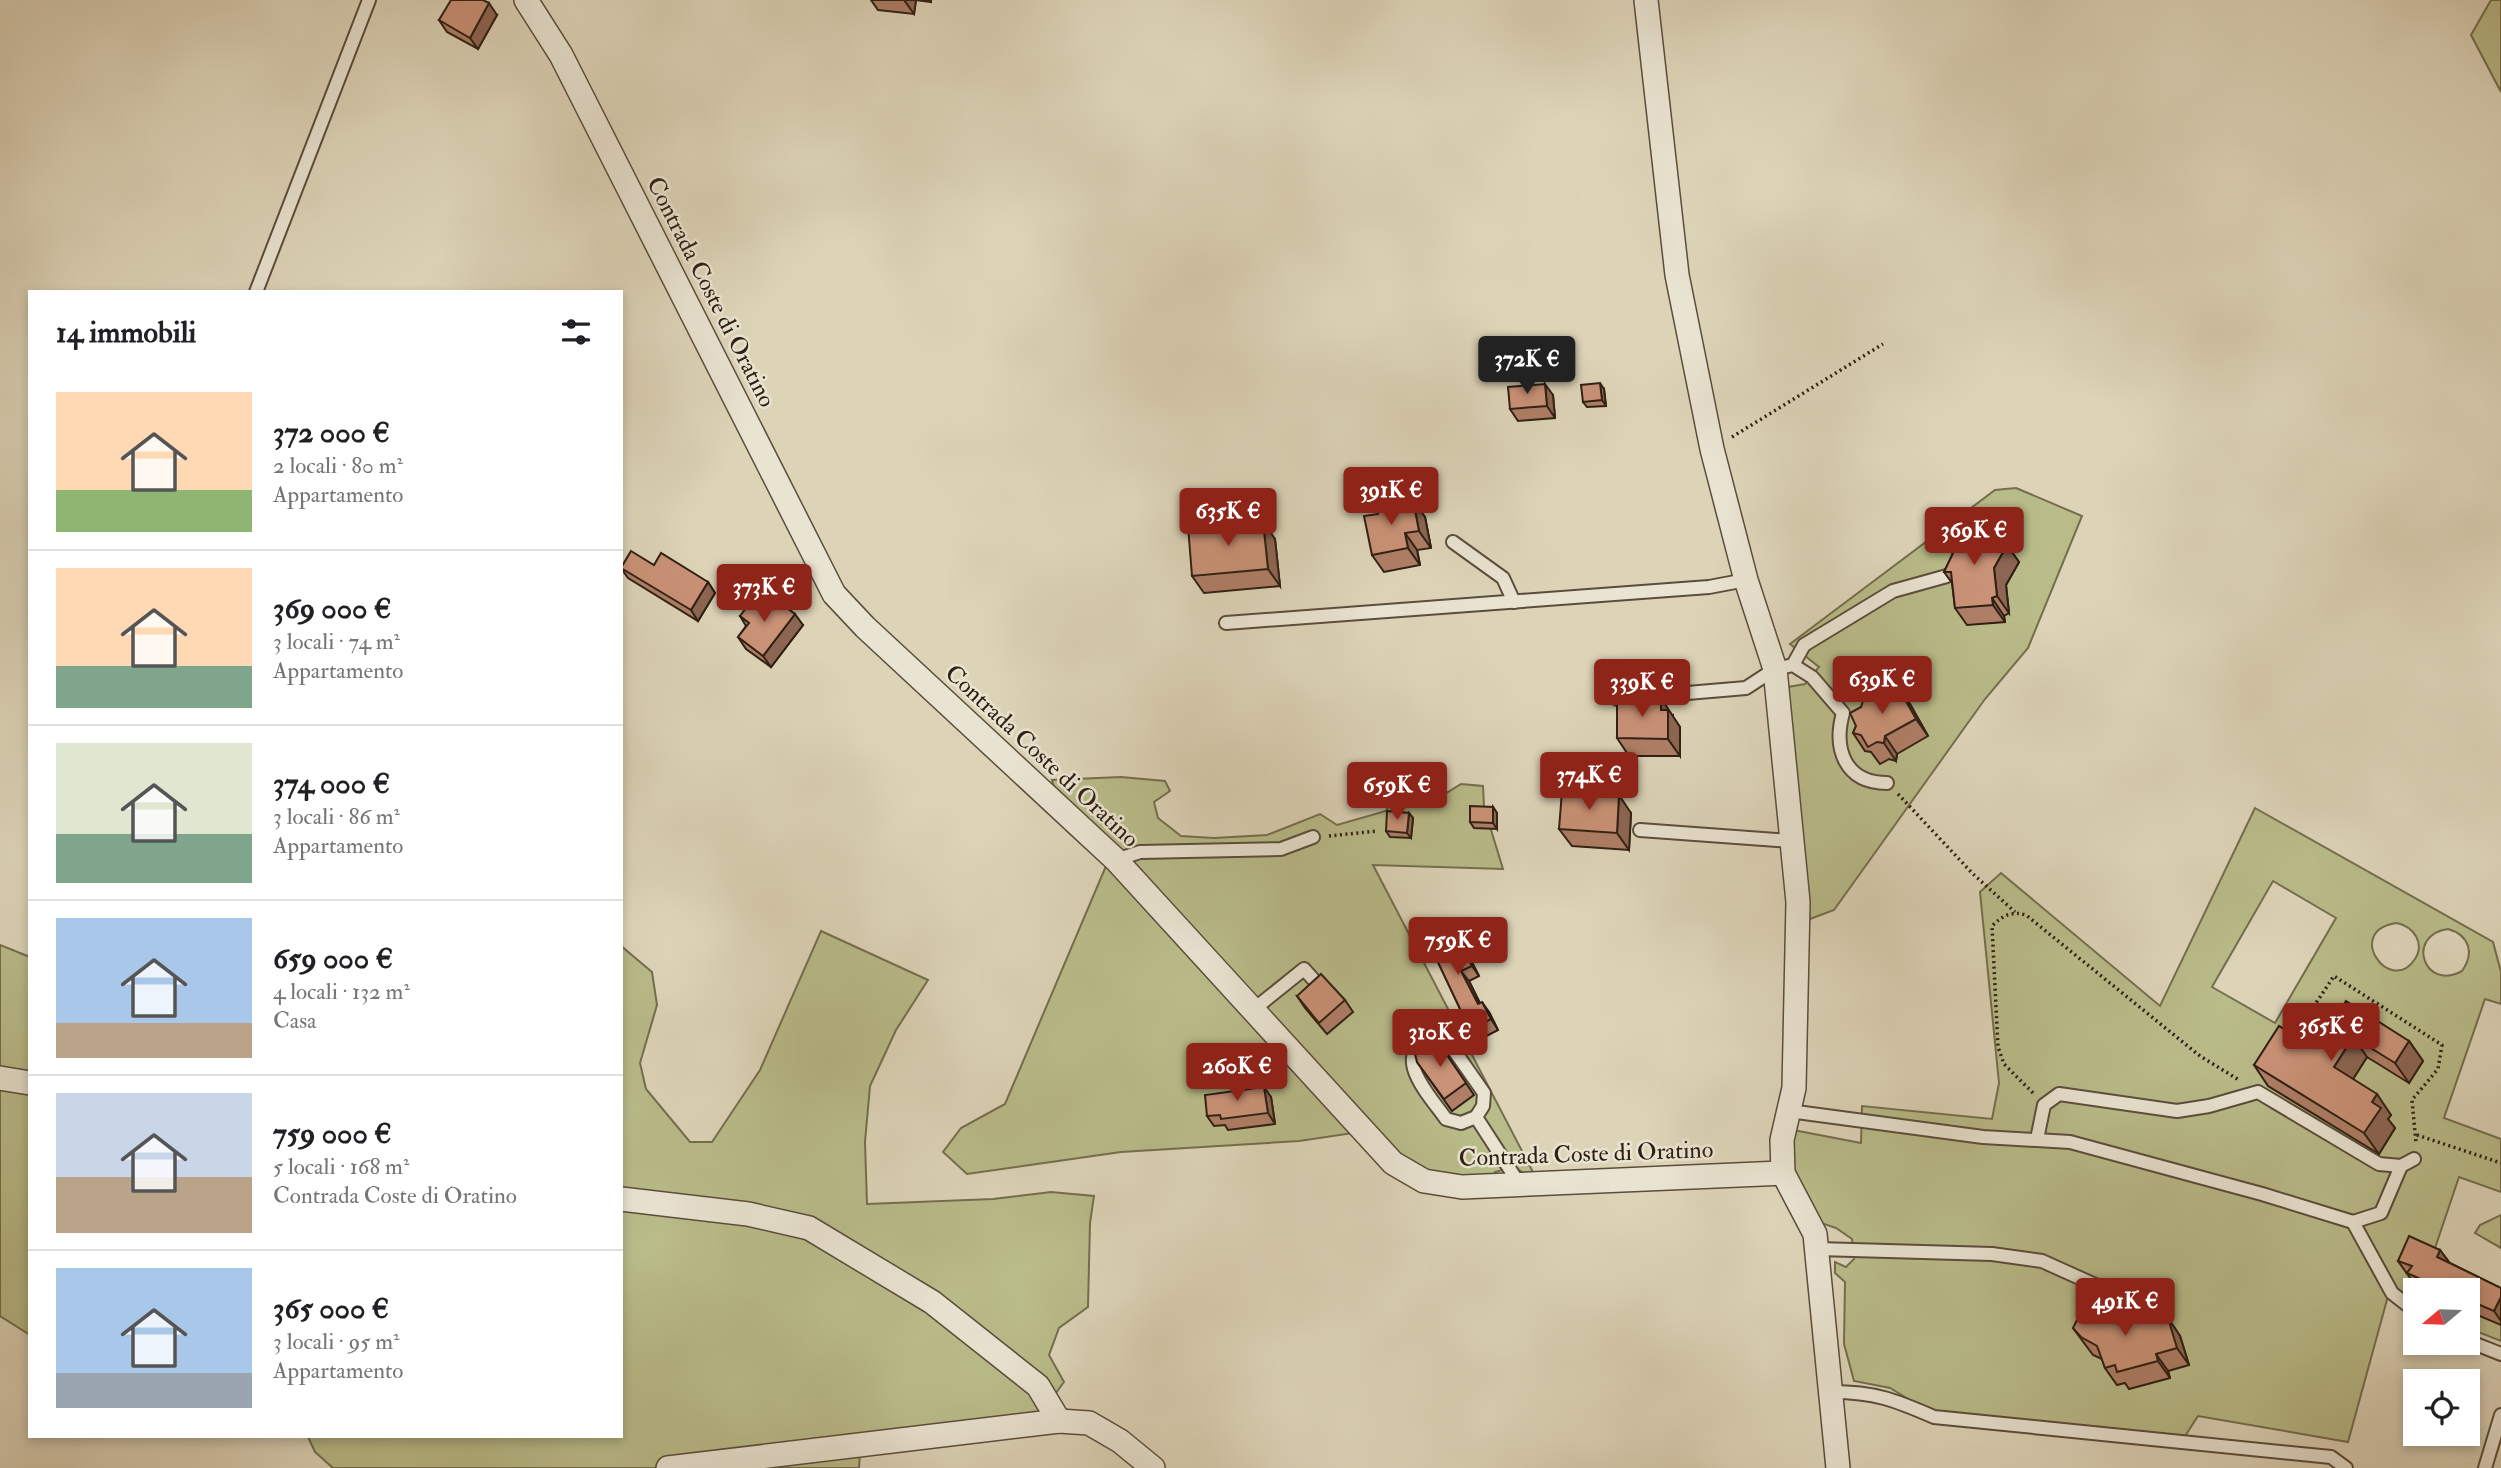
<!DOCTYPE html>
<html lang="it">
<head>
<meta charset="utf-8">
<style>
	body { margin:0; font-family:"IM FELL Double Pica",serif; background:#f6f6f6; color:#202124; height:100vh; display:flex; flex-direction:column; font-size:26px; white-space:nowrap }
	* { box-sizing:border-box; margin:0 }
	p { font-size:23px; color:#757577 }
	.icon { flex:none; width:38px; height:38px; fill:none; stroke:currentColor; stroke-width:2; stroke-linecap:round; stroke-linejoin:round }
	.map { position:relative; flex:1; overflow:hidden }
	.details { position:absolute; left:28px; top:290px; width:595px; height:1148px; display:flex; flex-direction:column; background:#fff; border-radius:0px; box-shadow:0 4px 10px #0003 }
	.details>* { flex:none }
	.needle { width:46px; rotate:251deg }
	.controls { position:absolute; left:2403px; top:1278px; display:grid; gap:14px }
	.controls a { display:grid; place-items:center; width:77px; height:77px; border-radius:0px; background:#fff; box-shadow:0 4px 10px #0003; font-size:35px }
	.price { position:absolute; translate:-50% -60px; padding:0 16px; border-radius:7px; background:#8f2418; color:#fff; font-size:23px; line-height:46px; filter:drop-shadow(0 2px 4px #0008) }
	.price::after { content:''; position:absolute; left:50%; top:42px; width:21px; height:16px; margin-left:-10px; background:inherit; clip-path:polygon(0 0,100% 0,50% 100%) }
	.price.active { background:#222; color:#fff }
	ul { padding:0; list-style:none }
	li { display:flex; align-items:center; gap:21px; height:175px; padding:0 28px }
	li+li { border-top:2px solid #e0e0e0 }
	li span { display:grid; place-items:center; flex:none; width:196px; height:140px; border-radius:0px; color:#555 }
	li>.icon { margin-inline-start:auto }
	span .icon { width:84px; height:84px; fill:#fffc; stroke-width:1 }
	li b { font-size:30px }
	h2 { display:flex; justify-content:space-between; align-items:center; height:84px; padding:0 28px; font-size:30px }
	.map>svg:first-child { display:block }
	.green { fill:#b9bb89; stroke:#746e4e; stroke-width:2; fill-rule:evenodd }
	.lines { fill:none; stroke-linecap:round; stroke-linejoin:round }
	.service-casing { stroke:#5b4d3c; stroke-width:16 }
	.minor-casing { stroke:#5b4d3c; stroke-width:26 }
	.path { stroke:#302013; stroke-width:3.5; stroke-dasharray:2 3.5; stroke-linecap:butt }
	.service { stroke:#e9e3d1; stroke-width:12 }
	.minor { stroke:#e9e3d1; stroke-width:23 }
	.wall { fill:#ae7e66; stroke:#302013; stroke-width:2 }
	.shaded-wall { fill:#8d6653; stroke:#302013; stroke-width:2 }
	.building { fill:#ca9277; stroke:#302013; stroke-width:2 }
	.labels { text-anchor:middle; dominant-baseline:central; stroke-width:5; stroke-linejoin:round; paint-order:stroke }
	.street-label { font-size:24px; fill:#302013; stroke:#e9e3d1 }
</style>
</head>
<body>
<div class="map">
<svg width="2501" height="1468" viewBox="0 0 2501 1468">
	<rect width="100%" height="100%" fill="#ddd4b8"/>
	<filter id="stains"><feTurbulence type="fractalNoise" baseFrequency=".00286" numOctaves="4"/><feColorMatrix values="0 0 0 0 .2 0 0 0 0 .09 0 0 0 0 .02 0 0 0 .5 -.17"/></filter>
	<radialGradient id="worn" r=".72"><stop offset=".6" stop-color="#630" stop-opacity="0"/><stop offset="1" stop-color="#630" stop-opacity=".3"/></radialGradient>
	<g class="green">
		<path d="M2491,0H2501V92L2471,35Z"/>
		<path d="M2016,488L2082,516L2028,648L1985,699L1834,910L1810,919L1785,694L1788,687L1805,684L1819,667L1790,644L1995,490Z"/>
		<path d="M1121,777L1165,781L1170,791L1154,802L1158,818L1181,836L1214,838L1267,835L1320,814L1337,825L1386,811L1389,805L1424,807L1461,784L1483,786L1484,807L1503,869L1373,865L1534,1174L1527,1175L1514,1167L1495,1172V1183L1424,1178L1353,1133L1299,1141L1121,1152L967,1174L943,1152L961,1128L1005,1104L1106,866L1066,830L1052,780Z"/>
		<path d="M2255,808L2493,942L2501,972V1004L2485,999L2444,1118L2501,1139V1192L2459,1177L2432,1257L2501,1298V1341L2468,1328V1290H2415V1307L2388,1296L2348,1442L2198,1416L2185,1436L2156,1440L1938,1413L1913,1402L1890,1388L1854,1381L1844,1344L1845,1282L1835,1273V1262L1846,1267L1854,1259L1852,1239L1836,1228L1821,1223L1792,1171L1793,1130L1861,1143L1862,1106L1992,1119L1999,1083L1980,892L2001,873L2160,1006ZM2273,881L2336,918L2275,1023L2212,987ZM2397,923C2414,927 2425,943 2415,959C2390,997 2343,930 2397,923ZM2448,929C2469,935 2475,953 2462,971C2424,992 2405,935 2448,929Z"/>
		<path d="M821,931L928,980L896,1030L870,1086L865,1142L867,1204L993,1199L1051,1192L1094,1196L1090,1223L1088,1307L1059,1328L1049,1355L1064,1382L1039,1416L861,1438L859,1468H333L315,1452L308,1437H621V946L652,972L657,1005L640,1063L646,1089L690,1142H712L760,1070Z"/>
		<path d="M0,945L30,957V1335L0,1316Z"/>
		<path d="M2501,1215V1248L2475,1233L2480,1225Z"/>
	</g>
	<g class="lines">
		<defs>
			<g id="service">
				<path d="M256,292L369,0"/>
				<path d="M1453,542L1503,578L1514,602"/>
				<path d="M1226,623L1709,587L1746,580"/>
				<path d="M1793,665L1804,645L1893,591L1947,576"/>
				<path d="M1617,699L1746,688L1775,669L1793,665L1812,677L1843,713C1833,749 1845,783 1887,783"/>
				<path d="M1640,830L1791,841"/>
				<path d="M1116,860L1140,852L1281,849L1313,837"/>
				<path d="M1253,1010L1304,969L1313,979"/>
				<path d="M1436,1039L1449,1043L1484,1093L1483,1106L1476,1117L1461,1123L1446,1119C1430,1096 1386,1051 1436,1039Z"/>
				<path d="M1789,1111L1983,1137L2070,1142L2262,1194L2353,1222"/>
				<path d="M1476,1117L1520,1185"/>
				<path d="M2037,1139L2044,1105L2059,1094L2177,1111L2209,1106L2258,1092L2379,1164L2401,1166L2414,1159"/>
				<path d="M2401,1166L2381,1213L2353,1222L2392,1293L2415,1311"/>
				<path d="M1818,1249L1992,1254L2042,1261L2102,1288"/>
				<path d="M2468,1341L2501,1354"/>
				<path d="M1832,1392C1875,1392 1895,1400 1934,1417L2331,1457L2346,1468"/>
				<path d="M2485,1468L2501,1415"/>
			</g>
			<g id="minor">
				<path d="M526,0L561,55L834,594L865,627L1116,860L1393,1163L1424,1181L1462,1187L1783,1173"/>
				<path d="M1646,0L1677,275L1712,449L1746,580L1775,669L1798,902L1794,1088L1782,1140L1783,1173L1815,1234L1838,1468"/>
				<path d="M0,1078L30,1083"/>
				<path d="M621,1199L748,1214L809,1228L932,1302L1038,1386L1059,1421"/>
				<path d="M668,1468L1059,1421L1089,1423L1120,1441L1153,1468"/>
			</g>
		</defs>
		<use href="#service" class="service-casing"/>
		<use href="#minor" class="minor-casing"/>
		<g class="path">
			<path d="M1732,437L1883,344"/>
			<path d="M1898,794L1973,874L2015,912"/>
			<path d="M1329,836L1377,831"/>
			<path d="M2292,1039L2334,976L2442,1045L2438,1069L2412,1100L2416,1143"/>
			<path d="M2033,1093L2004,1064L1998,1047L1992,926C2003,915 2012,911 2026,915L2200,1056L2239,1080"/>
			<path d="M2417,1135L2501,1163"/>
		</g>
		<use href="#service" class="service"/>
		<use href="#minor" class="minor"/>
	</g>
	<g class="wall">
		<path d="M871,0H931V2L916,0L914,14L878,10Z"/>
		<path d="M497,15L478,49L447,32L439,20Z"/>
		<path d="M1604,389L1606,406L1587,407L1583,402Z"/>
		<path d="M1553,395L1555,418L1518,421L1510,409Z"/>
		<path d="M1378,514L1425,517L1431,548L1417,550L1420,565L1384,572L1372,555Z"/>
		<path d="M1275,539L1280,586L1204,593L1192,576Z"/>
		<path d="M2007,545L2019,562L2006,585L2009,613L2004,616L2005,622L1967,625L1955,608L1952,583L1944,572L1953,554L1948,547Z"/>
		<path d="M654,565L708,582L715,593L698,621L628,578L621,568Z"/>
		<path d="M774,609L803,625L771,667L746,649L738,637L746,626L740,616Z"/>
		<path d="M1910,704L1928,736L1897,754L1896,761L1889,759L1880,764L1871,752L1865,751L1853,733L1856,726Z"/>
		<path d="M1673,715V717L1680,727V756H1629L1617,738Z"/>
		<path d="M1493,807L1497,813V829L1474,828L1470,822Z"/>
		<path d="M1409,813L1413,818L1411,838L1390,837L1386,831Z"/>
		<path d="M1631,813L1629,850L1572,846L1559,829Z"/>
		<path d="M1460,939L1479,976L1469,981L1480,1003L1489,1012L1498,1030L1477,1041L1470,1030L1428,941Z"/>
		<path d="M1297,996L1345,1000L1353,1012L1327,1034L1305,1008Z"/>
		<path d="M2331,1026L2409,1041L2423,1061L2409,1083L2367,1057L2353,1079L2391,1115L2388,1119L2395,1128L2379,1154L2268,1086L2254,1065L2304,1042Z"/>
		<path d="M1436,1039L1474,1095L1452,1111L1417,1062Z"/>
		<path d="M1271,1097L1275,1124L1228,1130L1225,1125L1214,1126L1207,1116Z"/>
		<path d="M2440,1250L2450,1263L2501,1288V1325L2468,1311V1290L2418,1289L2398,1261Z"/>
		<path d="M2103,1311L2104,1316L2120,1325L2161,1313L2165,1319L2168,1318L2180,1336L2189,1365L2168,1371L2170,1378L2129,1389L2125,1383L2117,1385L2105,1368L2102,1359L2093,1355L2073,1328Z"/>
	</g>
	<g class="shaded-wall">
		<path d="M904,0H916L914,14Z"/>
		<path d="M489,3L497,15L478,49L470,38Z"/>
		<path d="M1600,383L1604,389L1606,406L1602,400Z"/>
		<path d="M1545,384L1553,395L1555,418L1547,406Z"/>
		<path d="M1413,500L1425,517L1431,548L1419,531Z"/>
		<path d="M1263,521L1275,539L1280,586L1268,569Z"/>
		<path d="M1405,533L1417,550L1420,565L1408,548Z"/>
		<path d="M2007,545L2019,562L2006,585L2009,613L1997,596L1994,568Z"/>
		<path d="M708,582L715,593L698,621L691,610Z"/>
		<path d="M1992,598L2004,616L2005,622L1993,605Z"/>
		<path d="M795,614L803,625L771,667L763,656Z"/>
		<path d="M1898,687L1910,704L1928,736L1916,719Z"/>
		<path d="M1661,698L1680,727V756L1668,739L1661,710Z"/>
		<path d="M1885,736L1897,754L1896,761L1884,743Z"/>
		<path d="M1619,795L1631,813L1629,850L1617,833Z"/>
		<path d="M1493,807L1497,813V829L1493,823Z"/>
		<path d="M1409,813L1413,818L1411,838L1407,833Z"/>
		<path d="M1453,929L1460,939L1479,976L1472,966Z"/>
		<path d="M1461,971L1469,981L1485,1014L1478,1004Z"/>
		<path d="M1482,1002L1489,1012L1498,1030L1491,1019Z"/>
		<path d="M2353,1037L2367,1057L2348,1087L2334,1067Z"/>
		<path d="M2409,1041L2423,1061L2409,1083L2395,1063Z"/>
		<path d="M1264,1087L1271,1097L1275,1124L1268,1113Z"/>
		<path d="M2377,1094L2391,1115L2388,1119L2395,1128L2379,1154L2364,1133L2372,1102Z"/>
		<path d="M2440,1250L2451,1265L2437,1257Z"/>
		<path d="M2090,1294L2103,1311L2108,1328L2096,1311Z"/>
		<path d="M2501,1297V1321L2494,1311Z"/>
		<path d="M2161,1313L2170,1326L2168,1318L2180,1336L2189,1365L2177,1348L2163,1319Z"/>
		<path d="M2156,1354L2168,1371L2170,1378L2158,1361Z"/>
	</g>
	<g class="building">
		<path d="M451,0H483L489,3L470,38L439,20Z"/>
		<path d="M1600,383L1602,400L1583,402L1581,385Z"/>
		<path d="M1545,384L1547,406L1510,409L1508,387Z"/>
		<path d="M1413,500L1419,531L1405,533L1408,548L1372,555L1364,516L1378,514L1377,506Z"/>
		<path d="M1263,521L1268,569L1192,576L1188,526Z"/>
		<path d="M1959,522L2007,545L1994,568L1997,596L1992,598L1993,605L1955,608L1951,572H1944L1954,551L1948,547Z"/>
		<path d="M631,551L654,565L661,553L708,582L691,610L621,568Z"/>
		<path d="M756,595L774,609L779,602L795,614L763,656L738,637L749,623L740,616Z"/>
		<path d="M1898,687L1916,719L1885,736L1884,743L1877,742L1868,747L1861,735L1853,733L1856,726L1850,713L1861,707L1863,701L1881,691L1887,693Z"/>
		<path d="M1617,698H1661V710H1668V739L1617,738Z"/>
		<path d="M1562,791L1619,795L1617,833L1559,829Z"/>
		<path d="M1470,806L1493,807V823L1470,822Z"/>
		<path d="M1387,811L1409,813L1407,833L1386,831Z"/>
		<path d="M1453,929L1472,966L1461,971L1478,1004L1482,1002L1491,1019L1470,1030L1428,941Z"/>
		<path d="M1321,974L1345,1000L1319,1023L1297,996Z"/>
		<path d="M2346,1001L2409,1041L2395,1063L2353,1037L2334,1067L2377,1094L2372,1102L2381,1108L2364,1133L2254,1065L2279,1026L2304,1042L2318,1018L2331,1026Z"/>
		<path d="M1436,1039L1466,1083L1444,1099L1417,1062L1415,1054Z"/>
		<path d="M1264,1087L1268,1113L1221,1119L1220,1115L1207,1116L1205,1095Z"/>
		<path d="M2409,1236L2440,1250L2437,1257L2501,1288V1297L2494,1311L2468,1300V1290H2445L2407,1273L2412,1266L2398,1261Z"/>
		<path d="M2090,1294L2096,1311L2120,1325L2161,1313L2163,1319L2168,1318L2177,1348L2156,1354L2158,1361L2117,1372L2115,1365L2105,1368L2097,1346L2081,1337L2073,1328Z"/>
	</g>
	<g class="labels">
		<g class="street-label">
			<text transform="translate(711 292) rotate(63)">Contrada Coste di Oratino</text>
			<text transform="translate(1042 756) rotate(43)">Contrada Coste di Oratino</text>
			<text transform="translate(1586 1154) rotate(-2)">Contrada Coste di Oratino</text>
		</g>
	</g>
	<rect width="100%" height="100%" filter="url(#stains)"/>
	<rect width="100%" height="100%" fill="url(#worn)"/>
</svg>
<div class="controls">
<a><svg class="needle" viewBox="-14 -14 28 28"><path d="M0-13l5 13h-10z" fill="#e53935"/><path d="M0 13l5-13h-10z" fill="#757577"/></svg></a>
<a><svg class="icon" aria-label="locate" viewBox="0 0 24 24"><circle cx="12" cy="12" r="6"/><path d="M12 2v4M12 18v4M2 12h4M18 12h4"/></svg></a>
</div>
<b class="price active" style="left:1527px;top:396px">372K €</b>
<b class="price" style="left:1391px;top:527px">391K €</b>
<b class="price" style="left:1228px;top:548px">635K €</b>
<b class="price" style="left:1974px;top:567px">369K €</b>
<b class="price" style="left:764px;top:624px">373K €</b>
<b class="price" style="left:1882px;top:716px">639K €</b>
<b class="price" style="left:1642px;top:719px">339K €</b>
<b class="price" style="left:1589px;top:812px">374K €</b>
<b class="price" style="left:1397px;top:822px">659K €</b>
<b class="price" style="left:1458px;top:977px">759K €</b>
<b class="price" style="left:2331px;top:1063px">365K €</b>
<b class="price" style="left:1440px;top:1069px">310K €</b>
<b class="price" style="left:1237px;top:1103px">260K €</b>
<b class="price" style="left:2125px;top:1338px">491K €</b>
<section class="details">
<h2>14 immobili<svg class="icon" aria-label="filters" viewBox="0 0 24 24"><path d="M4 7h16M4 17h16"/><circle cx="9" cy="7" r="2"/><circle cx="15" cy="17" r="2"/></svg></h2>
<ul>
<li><span style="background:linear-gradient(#ffd9b3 70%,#8fb573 0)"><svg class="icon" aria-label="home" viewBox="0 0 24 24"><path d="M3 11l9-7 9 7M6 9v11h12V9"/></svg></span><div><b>372 000 €</b><p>2 locali · 80 m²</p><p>Appartamento</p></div></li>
<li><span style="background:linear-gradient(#ffd9b3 70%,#7fa58c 0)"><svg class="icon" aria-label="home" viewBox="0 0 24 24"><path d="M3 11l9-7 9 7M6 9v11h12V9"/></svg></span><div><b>369 000 €</b><p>3 locali · 74 m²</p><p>Appartamento</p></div></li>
<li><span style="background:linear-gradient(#dfe7d0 65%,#7fa58c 0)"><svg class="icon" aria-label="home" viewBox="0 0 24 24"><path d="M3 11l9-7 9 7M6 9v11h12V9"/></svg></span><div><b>374 000 €</b><p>3 locali · 86 m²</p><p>Appartamento</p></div></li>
<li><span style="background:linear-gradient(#a9c7e8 75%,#b9a48a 0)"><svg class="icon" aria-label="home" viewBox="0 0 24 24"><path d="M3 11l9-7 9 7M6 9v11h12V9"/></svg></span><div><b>659 000 €</b><p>4 locali · 132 m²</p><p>Casa</p></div></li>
<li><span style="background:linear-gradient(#c9d6e8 60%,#b9a48a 0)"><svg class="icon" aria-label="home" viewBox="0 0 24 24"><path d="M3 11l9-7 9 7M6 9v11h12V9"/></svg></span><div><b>759 000 €</b><p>5 locali · 168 m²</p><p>Contrada Coste di Oratino</p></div></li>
<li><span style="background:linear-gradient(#a9c7e8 75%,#9aa5b1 0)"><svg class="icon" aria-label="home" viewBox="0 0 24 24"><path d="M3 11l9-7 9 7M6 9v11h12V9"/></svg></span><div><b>365 000 €</b><p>3 locali · 95 m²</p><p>Appartamento</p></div></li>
</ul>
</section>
</div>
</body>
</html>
